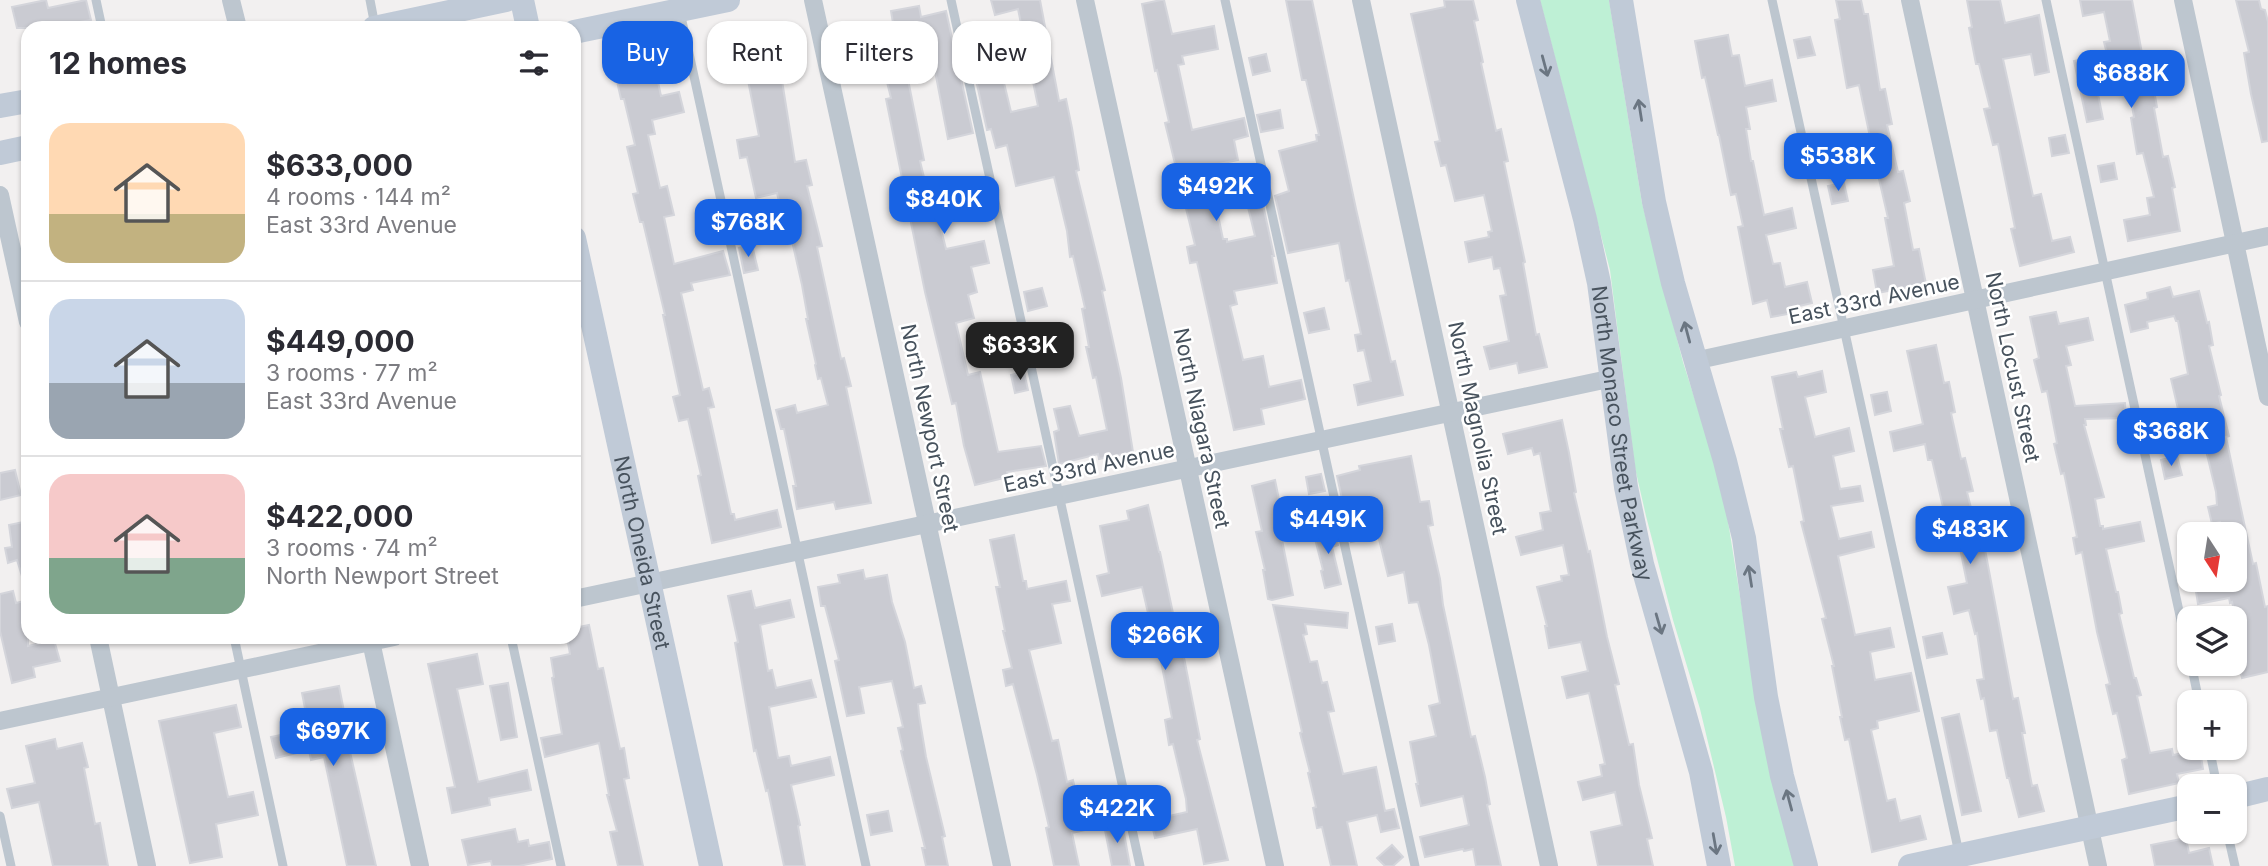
<!DOCTYPE html>
<html lang="en">
<head>
<meta charset="utf-8">
<style>
	body { margin:0; font-family:Inter,sans-serif; background:#f2f2f3; color:#2b2b33; height:100vh; display:flex; flex-direction:column; font-size:26px; white-space:nowrap }
	* { box-sizing:border-box; margin:0 }
	p { font-size:23px; color:#7c7c81 }
	.icon { flex:none; width:38px; height:38px; fill:none; stroke:currentColor; stroke-width:2; stroke-linecap:round; stroke-linejoin:round }
	.map { position:relative; flex:1; overflow:hidden }
	.sheet { position:absolute; left:21px; top:21px; width:560px; height:623px; display:flex; flex-direction:column; background:#fff; border-radius:21px; box-shadow:0 2px 5px #0004 }
	.sheet>* { flex:none }
	.top-card { position:absolute; left:602px; top:21px; width:665px; height:63px; display:flex; gap:14px }
	.needle { width:46px; rotate:168deg }
	.controls { position:absolute; left:2177px; top:522px; display:grid; gap:14px }
	.controls a { display:grid; place-items:center; width:70px; height:70px; border-radius:14px; background:#fff; box-shadow:0 2px 5px #0004; font-size:35px }
	.price { position:absolute; translate:-50% -60px; padding:0 16px; border-radius:14px; background:#1863e4; color:#fff; font-size:23px; line-height:46px; filter:drop-shadow(0 2px 4px #0008) }
	.price::after { content:''; position:absolute; left:50%; top:42px; width:21px; height:16px; margin-left:-10px; background:inherit; clip-path:polygon(0 0,100% 0,50% 100%) }
	.price.on { background:#222; color:#fff }
	ul { padding:0; list-style:none }
	li { display:flex; align-items:center; gap:21px; height:175px; padding:0 28px }
	li+li { border-top:2px solid #e1e1e2 }
	li span { display:grid; place-items:center; flex:none; width:196px; height:140px; border-radius:21px; color:#555 }
	li>.icon { margin-inline-start:auto }
	span .icon { width:84px; height:84px; fill:#fffc; stroke-width:1 }
	li b { font-size:30px }
	h2 { display:flex; justify-content:space-between; align-items:center; height:84px; padding:0 28px; font-size:30px }
	.chip { padding:0 24px; border-radius:21px; background:#fff; box-shadow:0 2px 5px #0004; font-size:24px; line-height:63px }
	.chip.on { background:#1863e4; color:#fff }
	.map>svg:first-child { display:block }
	.green { fill:#bef0d5 }
	.building { fill:#cacbd2; stroke:#d4d5db; stroke-width:2 }
	.lines { fill:none; stroke-linecap:round; stroke-linejoin:round }
	.lane { stroke:#bdc6cf; stroke-width:9 }
	.street { stroke:#bdc6cf; stroke-width:18 }
	.secondary { stroke:#c0cad7; stroke-width:24 }
	.oneway { stroke:#6b7682 }
	.labels { text-anchor:middle; dominant-baseline:central; stroke-width:5; stroke-linejoin:round; paint-order:stroke }
	.street-label { font-size:21px; fill:#47525d; stroke:#fff }
</style>
</head>
<body>
<div class="map">
<svg width="2268" height="866" viewBox="0 0 2268 866">
	<rect width="100%" height="100%" fill="#f2f0f0"/>
	<path class="green" d="M1540,0H1609L1642,203L1683,362L1722,484L1747,640L1794,866H1735L1726,817L1700,709L1673,620L1646,516L1635,468L1610,270Z"/>
	<g class="building">
		<path d="M46,0L48,8L86,0L91,20L46,28H17L12,7Z"/>
		<path d="M991,0H1040L1059,101L1066,99L1072,128L1079,170L1076,171L1105,290L1102,291L1121,378L1133,452L1099,459L1098,454L1059,464L1054,432L1059,430L1054,409L1070,406L1079,436L1107,430L1096,377L1093,378L1086,347H1089L1082,309L1085,308L1073,256L1070,257L1067,231L1054,177L1016,186L1007,145L996,148L991,129L987,130L969,48L994,41L1011,112L1038,106L1018,9L995,15Z"/>
		<path d="M1161,0H1164L1172,34L1214,26L1218,49L1182,56L1184,64L1178,65L1192,130L1244,118L1248,136L1234,140L1238,160L1200,168L1207,198L1214,196L1223,239H1227V242L1255,236L1247,203L1262,200L1274,256H1272L1277,283L1234,291L1237,304L1230,306L1243,360L1263,356L1269,387L1301,380L1305,399L1261,409L1264,424L1234,430L1197,262L1190,263L1187,247L1195,245L1165,123L1169,122L1157,70L1155,71L1142,4Z"/>
		<path d="M1286,0H1312L1356,209L1391,362L1395,361L1403,395L1358,405L1354,385L1371,381L1364,350L1358,351L1355,335L1361,334L1349,280L1346,281L1339,243L1288,253L1275,196L1289,191L1279,151L1317,141L1316,135H1319L1306,80H1302Z"/>
		<path d="M1444,0H1473L1478,20L1474,21L1483,62L1481,63L1496,131L1501,129L1508,161L1504,162L1525,262L1523,263L1536,335L1539,334L1547,367L1519,373L1517,363L1490,369L1484,347L1509,341L1500,296L1506,295L1500,268L1494,269L1492,257L1469,262L1465,242L1489,237L1488,232L1492,231L1484,195L1455,201L1446,165L1441,166L1435,142L1440,141L1411,14L1445,7Z"/>
		<path d="M1836,0H1861L1864,14H1868L1880,90L1885,89L1892,124L1887,125L1898,172L1903,171L1910,201L1904,203L1913,250L1919,249L1926,284L1877,293L1873,270L1894,266L1885,218H1888L1876,166H1872L1865,138L1870,137L1859,85L1847,88L1835,20L1840,19Z"/>
		<path d="M1967,0H2000L2005,23L2039,15L2049,72L2035,75L2031,54L2003,59L2033,196L2041,194L2052,241L2070,237L2074,252L2020,266L2011,229L2015,228L1998,144L1993,145L1984,109L1990,108L1979,64H1976L1969,28L1972,27Z"/>
		<path d="M2080,0H2132L2147,80L2152,79L2157,107L2154,108L2163,157L2168,156L2175,187L2172,188L2180,231L2128,241L2124,220L2150,215L2147,198L2154,197L2143,153L2137,154L2131,118L2134,117L2126,73L2095,79L2103,119L2087,122L2074,61L2107,54L2104,42L2110,41L2104,12L2083,16Z"/>
		<path d="M2236,0H2259L2261,9L2265,10L2268,22V141L2262,142L2251,94L2244,53L2249,52Z"/>
		<path d="M919,6L921,17L946,11L973,133L948,139L928,34L900,39L924,160L920,161L933,214L937,213L946,249L984,241L989,263L971,267L977,292L968,295L974,318L956,323L968,375L980,372L998,452L1041,446L1046,466L1007,472L1008,477L975,485L964,446L956,403L952,404L925,292L886,99L891,98L873,26L893,23L891,11Z"/>
		<path d="M1728,35L1732,56L1739,55L1745,86L1772,80L1776,101L1746,107L1750,129H1746L1751,161H1753L1764,215L1792,208L1796,228L1766,235L1773,264L1780,263L1785,287L1807,282L1812,303L1791,308L1793,313L1771,317L1767,300L1753,304L1738,227L1743,226L1736,194L1731,195L1719,135H1718L1705,77L1702,78L1695,41Z"/>
		<path d="M1810,37L1815,55L1798,58L1794,40Z"/>
		<path d="M776,43L795,162L806,160L812,185L807,186L822,246L817,247L841,359L844,358L851,386L846,387L871,503L836,509L834,502L797,509L793,486H796L784,429H781L776,410L795,405L797,413L828,405L821,378L818,379L815,365L816,364L806,319H808L802,285L790,232L786,233L777,193L756,198L747,157L740,158L737,140L759,136L742,50Z"/>
		<path d="M1266,54L1270,71L1253,75L1249,58Z"/>
		<path d="M655,68L661,96L679,92L684,112L652,120L655,134L648,135L660,188L667,186L674,215L664,217L674,264L723,251L730,275L691,283L693,290L681,293L703,390L709,388L714,407L708,408L731,514H734L735,520L777,510L781,527L712,543L698,476L701,475L688,419L679,421L673,397L680,395L663,315H665L643,222H640L633,194L638,193L627,147L635,145L624,99H621L616,77Z"/>
		<path d="M1280,110L1283,128L1261,132L1257,115Z"/>
		<path d="M2065,135L2069,153L2052,156L2049,138Z"/>
		<path d="M2114,163L2117,179L2101,182L2098,166Z"/>
		<path d="M1844,183L1848,201L1832,204L1828,186Z"/>
		<path d="M752,245L758,270L744,273L739,248Z"/>
		<path d="M2170,287L2173,297L2199,291L2207,323L2209,322L2213,345L2209,346L2221,395L2219,396L2229,436L2226,437L2243,518L2253,564L2256,563L2265,607L2268,606V672L2242,678L2237,657L2245,655L2232,602L2230,603L2229,598L2198,604L2194,579H2235V534H2222L2220,522L2212,524L2208,507L2217,505L2216,492L2204,442L2166,451L2157,415L2178,409L2171,379L2188,374L2178,321H2176L2174,316L2147,322L2148,328L2131,332L2125,305L2148,299L2147,293Z"/>
		<path d="M1042,288L1047,306L1028,311L1024,292Z"/>
		<path d="M1324,308L1329,329L1309,333L1304,313Z"/>
		<path d="M2056,312L2059,324L2088,318L2093,340L2066,346L2071,365L2066,366L2075,406L2125,403L2126,418L2085,419L2086,425H2084L2104,497L2095,499L2100,526H2103V529L2140,522L2144,541L2106,549L2116,592H2118L2122,613L2119,614L2134,678H2136L2141,695L2137,696L2150,753L2172,749L2173,755L2200,750L2203,769L2177,774L2179,783L2129,794L2122,760L2127,758L2117,713L2113,714L2106,685L2110,684L2097,632L2082,552L2076,554L2073,538L2077,537L2064,473L2061,474L2054,444L2057,443L2047,391L2042,392L2034,360L2039,358L2030,317Z"/>
		<path d="M1936,345L1944,383L1949,382L1955,412L1951,413L1961,459L1965,458L1973,491L1967,492L1980,544H1984L2013,699L2018,698L2025,733H2022L2032,786L2037,785L2044,811L2019,817L2009,778H2007L1997,730L1990,731L1984,698L1981,699L1977,680L1984,679L1977,633L1975,634L1969,610L1954,614L1948,587L1967,583L1958,538L1947,540L1942,521L1946,520L1932,460H1928L1925,444L1894,451L1890,432L1923,424L1907,351Z"/>
		<path d="M1822,371L1826,392L1805,397L1815,437L1849,428L1854,451L1833,456L1840,489L1860,486L1863,501L1831,506L1839,539L1871,532L1874,547L1838,556L1855,635L1890,628L1894,647L1870,652L1875,680L1911,673L1919,711L1877,721L1878,728L1871,730L1887,801L1895,799L1900,821L1920,816L1926,839L1872,852L1849,739L1845,740L1840,717H1842L1832,666H1834L1822,619L1826,618L1801,522L1804,521L1793,466L1789,467L1780,429H1783L1772,377L1796,372L1798,377Z"/>
		<path d="M1024,372L1028,390L1015,393L1011,375Z"/>
		<path d="M1887,392L1891,411L1875,415L1871,395Z"/>
		<path d="M1562,420L1569,453L1576,492L1574,493L1588,552L1590,551L1607,637L1619,684L1615,685L1629,745L1633,744L1639,785L1652,838L1647,839L1653,866H1598L1591,832L1622,825L1615,792L1583,800L1578,782L1602,776L1600,765L1605,764L1589,693L1567,698L1562,677L1588,671L1581,642L1549,648L1545,626H1547L1537,587L1562,581L1561,576L1569,575L1563,545L1521,555L1516,537L1543,530L1540,513L1551,511L1540,453L1534,455L1532,448L1508,454L1503,434Z"/>
		<path d="M1411,456L1420,502L1429,501L1433,525L1428,526L1440,579L1443,605L1471,737L1475,736L1485,777L1490,804L1487,805L1501,866H1476L1473,849L1464,851L1463,849L1425,857L1420,837L1469,825L1463,796L1421,806L1416,784H1418L1410,742L1436,736L1429,706L1440,703L1429,645L1418,602L1409,603L1404,572L1388,576L1378,535L1360,540L1358,529L1356,541L1351,542L1347,522L1337,476L1360,470L1359,466Z"/>
		<path d="M2177,456L2182,475L2165,479L2161,460Z"/>
		<path d="M15,470L21,495L0,500V473Z"/>
		<path d="M1321,474L1325,491L1309,494L1306,477Z"/>
		<path d="M1275,480L1282,514L1277,515L1293,595L1272,600L1268,599L1263,570H1265L1256,532L1262,531L1252,486Z"/>
		<path d="M1148,505L1159,552H1160L1177,632H1179L1200,739L1197,740L1228,860L1204,864L1197,829L1155,838L1151,820L1187,812L1186,799L1173,744L1169,745L1165,720L1172,718L1154,625L1151,626L1142,587L1102,596L1097,576L1109,573L1100,526L1129,520L1127,511Z"/>
		<path d="M28,521V586H25L17,560L8,563L5,548L12,547L9,525Z"/>
		<path d="M1333,526L1338,545L1332,547L1341,584L1325,588L1321,571L1323,570L1313,531Z"/>
		<path d="M1014,535L1023,581H1026L1027,589L1066,581L1070,601L1052,604L1061,643L1029,650L1052,741L1058,740L1067,782L1073,780L1085,830L1072,833L1079,866H1054L1046,828L1049,827L1037,775L1013,684L1006,686L1003,670L1012,668L1003,631H1005L996,587H1000L990,540Z"/>
		<path d="M863,570L865,579L887,575L892,602L905,642L914,688L921,686L925,703L918,704L919,715L926,757L945,836L942,837L948,866H926L922,848H925L901,751L903,750L898,728L903,727L892,681L859,687L864,713L847,716L835,661L839,660L825,606H821L818,587L840,583L838,575Z"/>
		<path d="M13,591L16,603L28,600V646L54,640L60,661L33,667L35,677L12,683L0,631V594Z"/>
		<path d="M751,591L755,608L790,600L794,617L760,625L768,671L772,670L776,688L811,680L816,697L769,707L778,758L789,756L791,766L830,757L834,775L791,785L800,825L798,826L805,866H784L768,790L766,791L756,750L754,751L735,643L738,642L728,596Z"/>
		<path d="M1273,605L1348,613L1347,628L1305,624L1307,634L1303,635L1310,662L1317,661L1322,683L1327,682L1334,711L1328,712L1343,774L1376,767L1385,811L1394,809L1399,828L1381,832L1377,815L1347,822L1357,866H1331L1322,827L1317,828L1313,808L1316,807L1308,773L1310,772L1300,733L1302,732Z"/>
		<path d="M1392,624L1395,641L1379,644L1376,627Z"/>
		<path d="M589,625L598,669L603,668L620,749L624,748L629,778L624,779L643,866H618L610,832L617,831L607,795H609L599,743L545,757L541,738L562,734L552,678L554,677L551,658L570,654L567,637H574V628Z"/>
		<path d="M1942,633L1947,654L1927,658L1923,637Z"/>
		<path d="M477,654L483,684L457,689L478,782L527,770L531,790L489,798L490,805L452,813L447,788L455,787L428,664Z"/>
		<path d="M508,683L517,737L501,740L490,686Z"/>
		<path d="M339,686L352,752H350L376,866H347L324,757L311,760L309,750L276,758L271,737L309,729L302,693Z"/>
		<path d="M236,705L241,727L214,733L228,797L253,792L258,815L216,824L222,857L190,863L159,721Z"/>
		<path d="M1959,714L1981,811L1962,815L1942,718Z"/>
		<path d="M55,739L57,749L82,743L88,767L84,768L95,824L100,823L108,866H53L39,802L12,808L7,789L35,783L26,746Z"/>
		<path d="M888,811L892,831L871,835L867,815Z"/>
		<path d="M1122,822L1130,866H1112L1104,825Z"/>
		<path d="M515,829L518,842L528,840L529,846L549,842L552,859L519,866H492L491,861L468,865L462,840Z"/>
		<path d="M2186,838L2189,853L2209,848L2213,866H2155L2151,845Z"/>
		<path d="M1392,845L1403,857L1393,866H1385L1377,858Z"/>
	</g>
	<g class="lines">
		<g class="lane">
			<path d="M96,0L102,28"/>
			<path d="M370,0L375,26"/>
			<path d="M951,0L1140,866"/>
			<path d="M1225,0L1415,866"/>
			<path d="M1772,0L1959,853"/>
			<path d="M2046,0L2189,657"/>
			<path d="M680,12L866,866"/>
			<path d="M234,637L283,866"/>
			<path d="M511,637L561,866"/>
			<path d="M2191,663L2199,702"/>
			<path d="M2209,747L2217,786"/>
			<path d="M0,816L11,866"/>
			<path d="M2227,831L2235,866"/>
		</g>
		<g class="street">
			<path d="M231,0L238,28"/>
			<path d="M813,0L1002,866"/>
			<path d="M1085,0L1275,866"/>
			<path d="M1361,0L1549,866"/>
			<path d="M1910,0L2098,866"/>
			<path d="M2183,0L2268,397"/>
			<path d="M0,195L28,322"/>
			<path d="M1694,361L2268,236"/>
			<path d="M574,599L1613,378"/>
			<path d="M98,637L147,866"/>
			<path d="M370,637L420,866"/>
			<path d="M0,721L394,637"/>
		</g>
		<g class="secondary">
			<path d="M522,0L528,28"/>
			<path id="s1" d="M1528,0L1585,219L1599,283L1626,487L1642,564L1701,772L1719,866"/>
			<path d="M1621,0L1654,202L1673,283L1725,461L1744,538L1766,697L1782,776L1806,866"/>
			<path d="M374,28L506,0"/>
			<path d="M574,32L728,0"/>
			<path d="M0,106L28,101"/>
			<path d="M0,153L28,147"/>
			<path id="s2" d="M574,238L711,866"/>
			<path d="M2235,797L2268,789"/>
			<path d="M1910,866L2189,806"/>
		</g>
	</g>
	<defs><path id="oneway-shaft" d="M-6 0H5M1.5-3L5.5 0L1.5 3" fill="none" stroke-width="1.6" stroke-linecap="round" stroke-linejoin="round" transform="scale(1.75)"/></defs>
	<g class="oneway">
		<use href="#oneway-shaft" transform="translate(1545 66) rotate(75)"/>
		<use href="#oneway-shaft" transform="translate(1640 110) rotate(-99)"/>
		<use href="#oneway-shaft" transform="translate(1687 332) rotate(-105)"/>
		<use href="#oneway-shaft" transform="translate(1750 576) rotate(-99)"/>
		<use href="#oneway-shaft" transform="translate(1659 624) rotate(74)"/>
		<use href="#oneway-shaft" transform="translate(1789 800) rotate(-105)"/>
		<use href="#oneway-shaft" transform="translate(1715 844) rotate(80)"/>
	</g>
	<g class="labels">
		<g class="street-label">
			<text transform="translate(1874 299) rotate(-12)">East 33rd Avenue</text>
			<text transform="translate(2013 367) rotate(78)">North Locust Street</text>
			<text transform="translate(930 428) rotate(78)">North Newport Street</text>
			<text transform="translate(1202 428) rotate(78)">North Niagara Street</text>
			<text transform="translate(1478 428) rotate(78)">North Magnolia Street</text>
			<text stroke="none"><textPath href="#s1" startOffset="444">North Monaco Street Parkway</textPath></text>
			<text transform="translate(1089 467) rotate(-12)">East 33rd Avenue</text>
			<text stroke="none"><textPath href="#s2" startOffset="322">North Oneida Street</textPath></text>
		</g>
	</g>
</svg>
<div class="controls">
<a><svg class="needle" viewBox="-14 -14 28 28"><path d="M0-13l5 13h-10z" fill="#e53935"/><path d="M0 13l5-13h-10z" fill="#7c7c81"/></svg></a>
<a><svg class="icon" aria-label="layers" viewBox="0 0 24 24"><path d="M12 4l9 5-9 5-9-5zM3 14l9 5 9-5"/></svg></a>
<a>+</a>
<a>−</a>
</div>
<b class="price" style="left:2131px;top:110px">$688K</b>
<b class="price" style="left:1838px;top:193px">$538K</b>
<b class="price" style="left:1216px;top:223px">$492K</b>
<b class="price" style="left:944px;top:236px">$840K</b>
<b class="price" style="left:748px;top:259px">$768K</b>
<b class="price on" style="left:1020px;top:382px">$633K</b>
<b class="price" style="left:2171px;top:468px">$368K</b>
<b class="price" style="left:1328px;top:556px">$449K</b>
<b class="price" style="left:1970px;top:566px">$483K</b>
<b class="price" style="left:1165px;top:672px">$266K</b>
<b class="price" style="left:333px;top:768px">$697K</b>
<b class="price" style="left:1117px;top:845px">$422K</b>
<div class="top-card">
<a class="chip on">Buy</a>
<a class="chip">Rent</a>
<a class="chip">Filters</a>
<a class="chip">New</a>
</div>
<section class="sheet">
<h2>12 homes<svg class="icon" aria-label="filters" viewBox="0 0 24 24"><path d="M4 7h16M4 17h16"/><circle cx="9" cy="7" r="2"/><circle cx="15" cy="17" r="2"/></svg></h2>
<ul>
<li><span style="background:linear-gradient(#ffd9b3 65%,#c2b280 0)"><svg class="icon" aria-label="home" viewBox="0 0 24 24"><path d="M3 11l9-7 9 7M6 9v11h12V9"/></svg></span><div><b>$633,000</b><p>4 rooms · 144 m²</p><p>East 33rd Avenue</p></div></li>
<li><span style="background:linear-gradient(#c9d6e8 60%,#9aa5b1 0)"><svg class="icon" aria-label="home" viewBox="0 0 24 24"><path d="M3 11l9-7 9 7M6 9v11h12V9"/></svg></span><div><b>$449,000</b><p>3 rooms · 77 m²</p><p>East 33rd Avenue</p></div></li>
<li><span style="background:linear-gradient(#f6c9c9 60%,#7fa58c 0)"><svg class="icon" aria-label="home" viewBox="0 0 24 24"><path d="M3 11l9-7 9 7M6 9v11h12V9"/></svg></span><div><b>$422,000</b><p>3 rooms · 74 m²</p><p>North Newport Street</p></div></li>
</ul>
</section>
</div>
</body>
</html>
